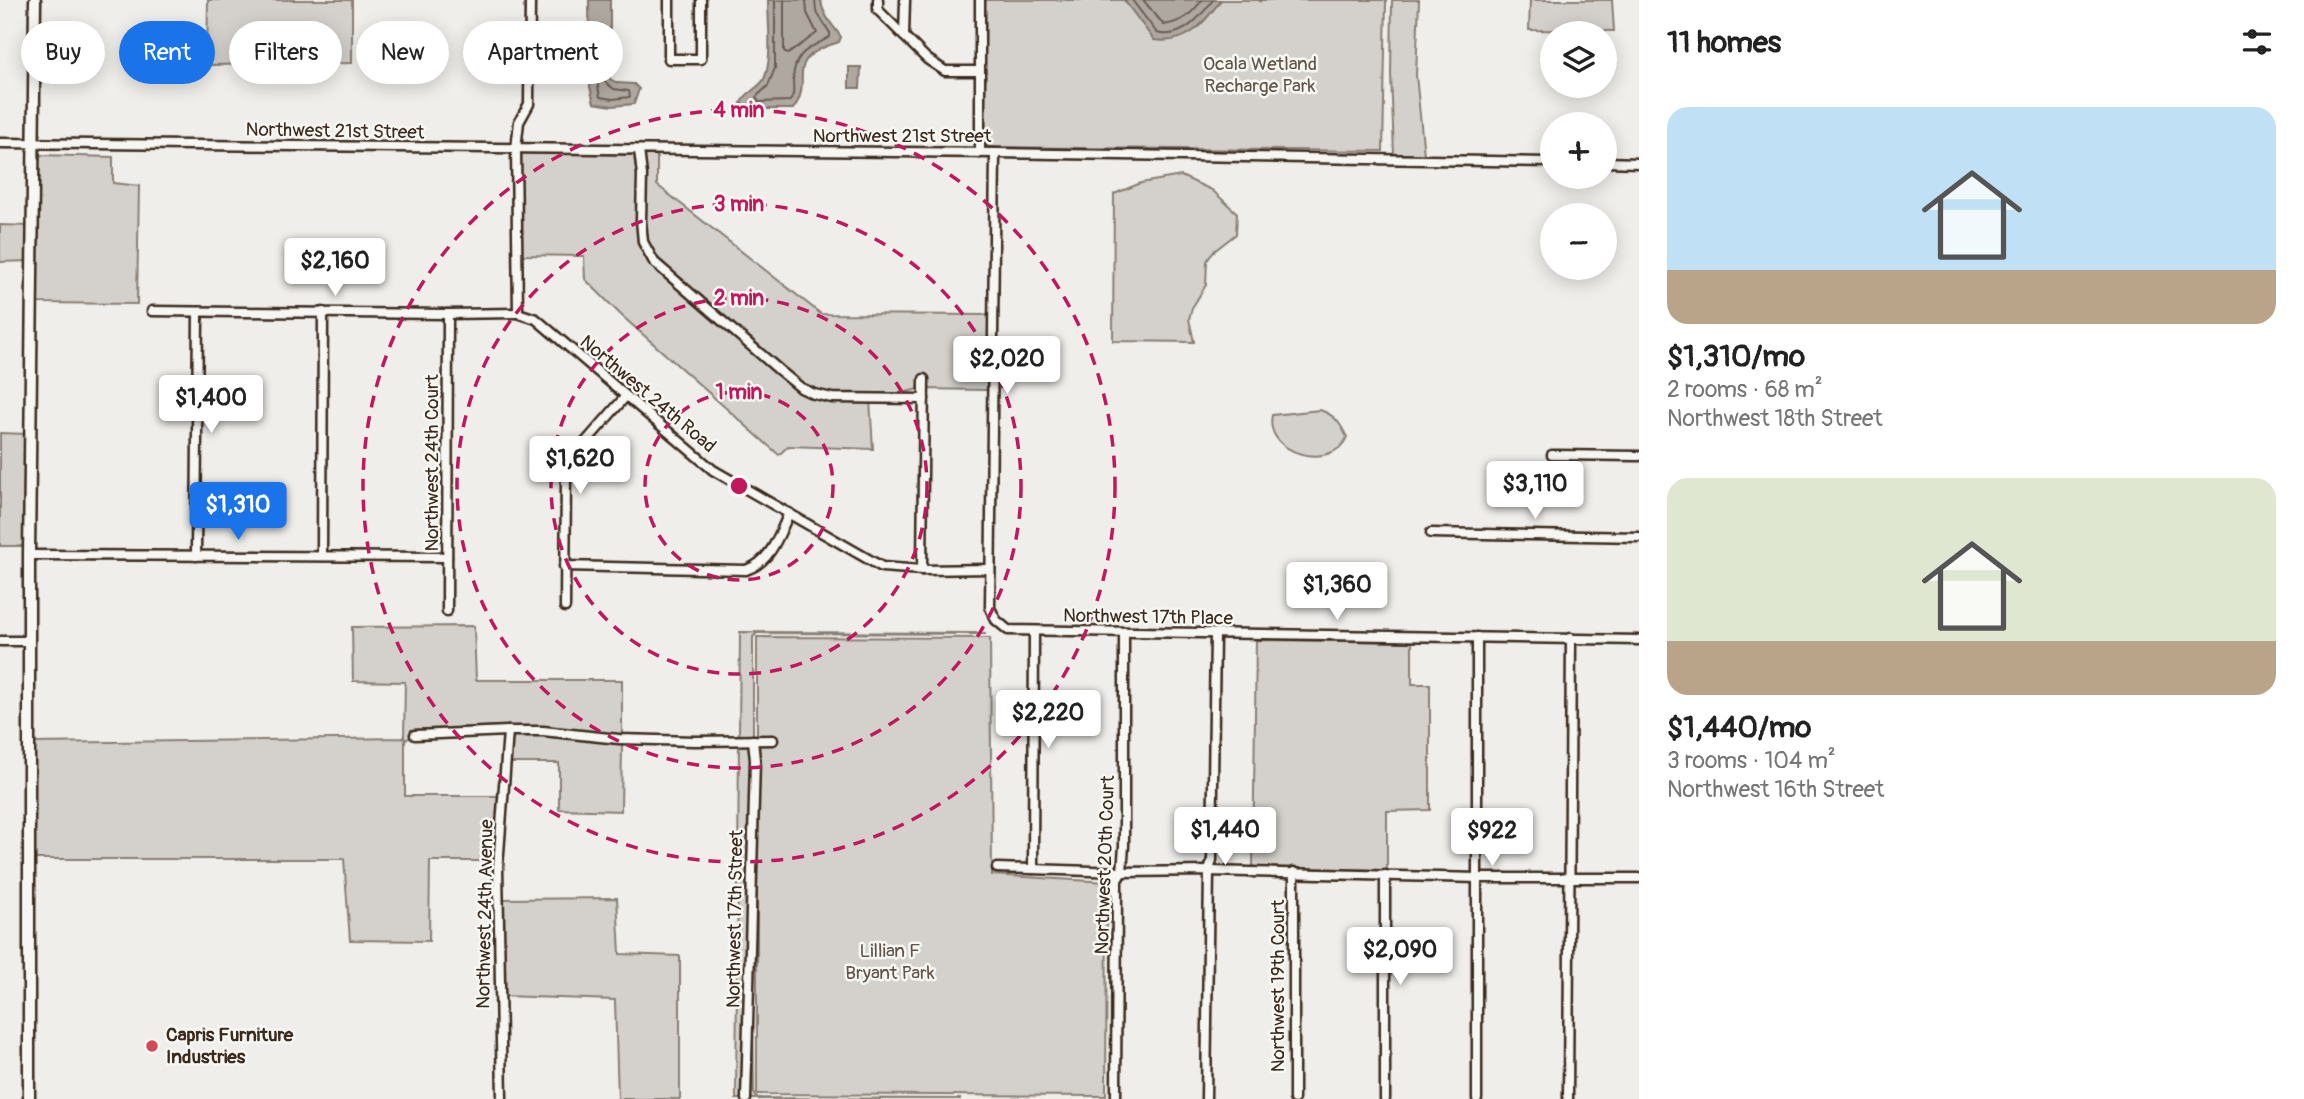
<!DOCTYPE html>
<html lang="en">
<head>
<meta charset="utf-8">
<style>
	body { margin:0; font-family:Pangolin,sans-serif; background:#f2f2f2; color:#222; height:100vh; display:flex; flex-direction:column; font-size:26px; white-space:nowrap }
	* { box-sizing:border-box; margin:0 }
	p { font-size:23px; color:#767676 }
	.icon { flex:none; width:38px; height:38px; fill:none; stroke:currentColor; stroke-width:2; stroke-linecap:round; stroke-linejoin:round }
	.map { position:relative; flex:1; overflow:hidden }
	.panel { display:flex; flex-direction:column; background:#fff; width:665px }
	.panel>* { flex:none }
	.banner { position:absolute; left:21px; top:21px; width:665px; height:63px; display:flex; gap:14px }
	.tools { position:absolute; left:1540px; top:21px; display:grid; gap:14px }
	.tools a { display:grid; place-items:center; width:77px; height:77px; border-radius:50%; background:#fff; box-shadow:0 4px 18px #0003; font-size:35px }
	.price { position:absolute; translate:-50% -60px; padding:0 16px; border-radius:7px; background:#fff; color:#222; font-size:23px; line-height:46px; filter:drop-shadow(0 2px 4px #0008) }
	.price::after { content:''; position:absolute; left:50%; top:42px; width:21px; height:16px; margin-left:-10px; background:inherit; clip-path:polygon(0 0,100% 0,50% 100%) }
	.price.current { background:#1a73e8; color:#fff }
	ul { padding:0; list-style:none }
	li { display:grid; align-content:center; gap:14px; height:371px; padding:0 28px }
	li span { display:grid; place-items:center; height:217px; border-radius:21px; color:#555 }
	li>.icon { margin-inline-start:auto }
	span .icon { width:126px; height:126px; fill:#fffc; stroke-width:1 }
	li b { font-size:30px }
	h2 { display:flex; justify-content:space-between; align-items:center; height:84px; padding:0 28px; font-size:30px }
	.chip { padding:0 24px; border-radius:32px; background:#fff; box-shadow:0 4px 18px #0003; font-size:24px; line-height:63px }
	.chip.current { background:#1a73e8; color:#fff }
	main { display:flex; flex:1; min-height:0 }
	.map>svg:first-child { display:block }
	.green { fill:#d4d1cc; stroke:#887e75; stroke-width:2 }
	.water { fill:#afa8a1; stroke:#81766d; stroke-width:2 }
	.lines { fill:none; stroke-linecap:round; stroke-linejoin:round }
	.shore { stroke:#695c52; stroke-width:2 }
	.stream { stroke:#81766d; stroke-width:2.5 }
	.minor-casing { stroke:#3b2a1e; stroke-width:13 }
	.tertiary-casing { stroke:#3b2a1e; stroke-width:15 }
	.minor { stroke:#f6f6f2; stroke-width:8 }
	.tertiary { stroke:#f6f6f2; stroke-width:10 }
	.ring { fill:none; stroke:#c2185b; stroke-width:3.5; stroke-dasharray:12 9 }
	.poi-dot { fill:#d1495b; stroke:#f6f6f2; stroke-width:2.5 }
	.labels { text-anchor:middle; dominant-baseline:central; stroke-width:5; stroke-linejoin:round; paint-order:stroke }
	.park-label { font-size:19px; fill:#61544a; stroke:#f6f6f2 }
	.street-label { font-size:19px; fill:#3b2a1e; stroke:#f6f6f2 }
	.poi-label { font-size:19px; font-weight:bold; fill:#3b2a1e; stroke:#f6f6f2; text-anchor:start }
	.centre { fill:#c2185b; stroke:#f6f6f2; stroke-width:3.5 }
	.ring-label { font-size:21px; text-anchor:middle; font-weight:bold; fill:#c2185b; stroke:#f6f6f2; stroke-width:5; stroke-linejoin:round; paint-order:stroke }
</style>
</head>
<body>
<main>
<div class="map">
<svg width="1639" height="1099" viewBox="0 0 1639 1099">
	<rect width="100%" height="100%" fill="#efeeea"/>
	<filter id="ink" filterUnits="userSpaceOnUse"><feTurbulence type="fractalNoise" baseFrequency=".0143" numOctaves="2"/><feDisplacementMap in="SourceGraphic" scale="14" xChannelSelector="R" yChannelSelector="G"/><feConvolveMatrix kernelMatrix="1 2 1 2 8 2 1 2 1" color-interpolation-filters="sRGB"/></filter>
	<g filter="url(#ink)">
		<g class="green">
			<path d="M208,0H352V63L207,65Z"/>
			<path d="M984,0H1386L1383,151L992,147L985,145L982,136Z"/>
			<path d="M1392,0H1419L1416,75L1424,155L1394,154L1391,74Z"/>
			<path d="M1530,0H1612L1614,31L1529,30Z"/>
			<path d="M520,153L657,155V185L821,314L988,315V390L919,389L870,400L873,449L788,446L779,455L621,315L585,279L584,256L521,255Z"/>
			<path d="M38,155L113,157V183L139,186L137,304L38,303Z"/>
			<path d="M1181,176L1212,190L1237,213L1236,234L1213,252L1207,261L1206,285L1192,308L1189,319L1194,342L1113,341L1114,194L1141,183Z"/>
			<path d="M0,225L29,226V261L0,262Z"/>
			<path d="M1320,410C1335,415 1340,423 1347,437C1333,472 1263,454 1272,415Z"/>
			<path d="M0,433L27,434L25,546H0Z"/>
			<path d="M474,626L476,680H622V735L544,726H505L411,730V738L405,739V796H499L494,861H430L429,941L350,940L344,859H34V743L404,738L405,682L353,681L352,627Z"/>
			<path d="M740,632L976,633L986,634L757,633L753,637V735L739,736Z"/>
			<path d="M757,637L990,638L992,875L1107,882L1106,1096L757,1094Z"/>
			<path d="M1256,640L1412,642V684H1430V810L1387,811V870L1253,867Z"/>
			<path d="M512,735L543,736L622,744L621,811L559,809V763H510Z"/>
			<path d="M739,745H750L751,760L742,1099H736Z"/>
			<path d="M617,898L620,954L680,956V1099H618L615,1000L504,996L502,899Z"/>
			<path d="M753,1015L754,1093L757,1098L961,1099H750Z"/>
		</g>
		<g class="water">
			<path d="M589,0H610V79L617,83L634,84L639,89L634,104L612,106L594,103L590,87Z"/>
			<path d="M768,0H821C822,15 833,25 841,37L839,42C779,60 816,79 793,109H746L741,103C745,92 759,89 764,79C773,59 768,23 768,0Z"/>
			<path d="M1124,0H1221C1203,24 1188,45 1154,40Z"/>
			<path d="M849,67H861L860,88H849Z"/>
		</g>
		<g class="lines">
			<g class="shore">
				<path d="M775,0V68L768,86L756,97L759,102L790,101C795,94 793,88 793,80C794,52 809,48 830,37V33L816,11L815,0"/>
				<path d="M784,0V51L788,54L817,33L807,13L806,0"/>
				<path d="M1132,0L1157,33C1182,40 1200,17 1213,0"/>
				<path d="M1143,0L1164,25C1182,22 1191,15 1202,0"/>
				<path d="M600,78L614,89L629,91L630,97L613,99L600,97L597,80Z"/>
			</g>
			<path class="stream" d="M1260,1L1261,0"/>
			<defs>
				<g id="minor">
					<path d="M530,0L529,104L519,122L516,149L518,313L536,319L713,470L882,567L922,570L990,569"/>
					<path d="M669,0V59H701V0"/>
					<path d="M878,0V10L927,59L945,71H980"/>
					<path d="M980,0V153"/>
					<path d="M904,36L905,0"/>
					<path d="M0,143L995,153L1552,162"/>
					<path d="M639,150L642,175L641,220L643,242L654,262L698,300L779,370L801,388L814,394L832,398L924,399"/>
					<path d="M995,153L990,608L996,620L1008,630L1639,640"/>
					<path d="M1605,162L1639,163"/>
					<path d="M152,311L448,314L518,313"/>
					<path d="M1552,455L1639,456"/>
					<path d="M1431,533L1639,537"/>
					<path d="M29,555L447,557"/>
					<path d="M196,556L198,313"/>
					<path d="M322,556L323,312"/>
					<path d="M564,566L746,570C771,562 779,535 789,513"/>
					<path d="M922,570L924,379"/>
					<path d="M565,607L566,474L569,461L626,396"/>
					<path d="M447,611L448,314"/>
					<path d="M0,641H30"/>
					<path d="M415,735L508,731H543L619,739L695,741L773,740"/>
					<path d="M997,868L1122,872L1209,871L1478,878H1639"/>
					<path d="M1033,869L1034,631"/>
					<path d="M1294,872V1099"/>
					<path d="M1385,875V1099"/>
					<path d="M502,1099L498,867L508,731"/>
					<path d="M746,1099L755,760L753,740"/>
					<path d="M1116,1099L1117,880L1122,872L1124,846V632"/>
					<path d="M1206,1099L1209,871L1212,860L1215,634"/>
					<path d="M1477,1099V637"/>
					<path d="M1568,1099L1571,638"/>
				</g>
				<path id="tertiary" d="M29,1099V555L35,0"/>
			</defs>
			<use href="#minor" class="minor-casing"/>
			<use href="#tertiary" class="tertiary-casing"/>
			<use href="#minor" class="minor"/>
			<use href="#tertiary" class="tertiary"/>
		</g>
	</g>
	<g class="ring">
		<circle cx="739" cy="486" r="94"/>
		<circle cx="739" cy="486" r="188"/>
		<circle cx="739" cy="486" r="282"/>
		<circle cx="739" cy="486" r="376"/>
	</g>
	<circle class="poi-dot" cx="152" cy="1046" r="7"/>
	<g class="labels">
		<g class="park-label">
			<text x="1260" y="64">Ocala Wetland<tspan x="1260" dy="22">Recharge Park</tspan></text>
			<text x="890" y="951">Lillian F<tspan x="890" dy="22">Bryant Park</tspan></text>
		</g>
		<g class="street-label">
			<text transform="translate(335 131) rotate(1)">Northwest 21st Street</text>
			<text x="902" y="136">Northwest 21st Street</text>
			<text transform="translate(648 394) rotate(40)">Northwest 24th Road</text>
			<text transform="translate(432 463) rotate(-90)">Northwest 24th Court</text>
			<text transform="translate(1148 617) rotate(1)">Northwest 17th Place</text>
			<text transform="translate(1105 865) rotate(-88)">Northwest 20th Court</text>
			<text transform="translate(485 914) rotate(-89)">Northwest 24th Avenue</text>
			<text transform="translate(735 919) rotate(-89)">Northwest 17th Street</text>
			<text transform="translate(1278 986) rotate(-90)">Northwest 19th Court</text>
		</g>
		<g class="poi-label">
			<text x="166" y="1035">Capris Furniture<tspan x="166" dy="22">Industries</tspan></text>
		</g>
	</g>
	<circle cx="739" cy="486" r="10" class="centre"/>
	<g class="ring-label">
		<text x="739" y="117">4 min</text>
		<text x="739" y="211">3 min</text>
		<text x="739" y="305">2 min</text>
		<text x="739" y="399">1 min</text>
	</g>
</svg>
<div class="tools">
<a><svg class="icon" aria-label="layers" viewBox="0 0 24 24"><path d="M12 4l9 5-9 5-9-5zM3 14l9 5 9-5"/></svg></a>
<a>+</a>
<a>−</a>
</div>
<b class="price" style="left:335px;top:298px">$2,160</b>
<b class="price" style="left:1007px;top:396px">$2,020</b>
<b class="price" style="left:211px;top:435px">$1,400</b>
<b class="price" style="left:580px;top:496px">$1,620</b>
<b class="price" style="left:1535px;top:521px">$3,110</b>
<b class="price current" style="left:238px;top:542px">$1,310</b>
<b class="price" style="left:1337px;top:622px">$1,360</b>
<b class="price" style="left:1048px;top:750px">$2,220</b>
<b class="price" style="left:1225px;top:867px">$1,440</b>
<b class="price" style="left:1492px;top:868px">$922</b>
<b class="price" style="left:1400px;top:987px">$2,090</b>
<div class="banner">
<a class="chip">Buy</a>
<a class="chip current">Rent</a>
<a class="chip">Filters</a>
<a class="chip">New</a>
<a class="chip">Apartment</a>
</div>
</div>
<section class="panel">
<h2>11 homes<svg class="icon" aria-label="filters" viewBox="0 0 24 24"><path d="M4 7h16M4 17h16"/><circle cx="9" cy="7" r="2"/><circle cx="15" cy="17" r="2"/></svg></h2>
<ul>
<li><span style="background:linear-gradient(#bfe0f5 75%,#b9a48a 0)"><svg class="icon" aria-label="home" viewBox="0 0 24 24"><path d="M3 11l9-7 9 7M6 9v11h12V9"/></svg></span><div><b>$1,310/mo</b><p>2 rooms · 68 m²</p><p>Northwest 18th Street</p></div></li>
<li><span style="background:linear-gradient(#dfe7d0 75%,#b9a48a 0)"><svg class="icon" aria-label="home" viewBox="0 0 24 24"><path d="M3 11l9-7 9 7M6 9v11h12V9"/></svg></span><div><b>$1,440/mo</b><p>3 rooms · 104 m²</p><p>Northwest 16th Street</p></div></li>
</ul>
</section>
</main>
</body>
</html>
